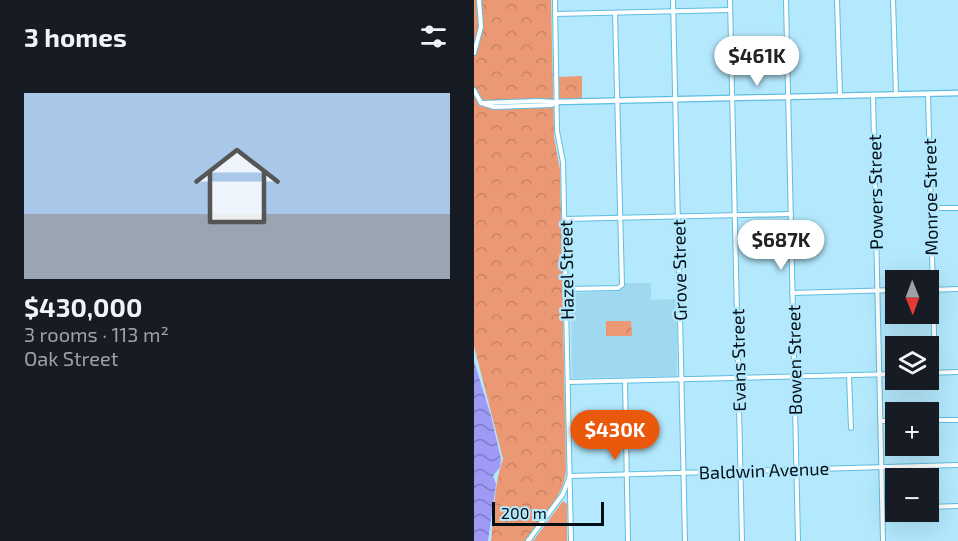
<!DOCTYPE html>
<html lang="en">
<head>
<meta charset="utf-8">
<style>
	body { margin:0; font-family:"Exo 2",sans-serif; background:#242831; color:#f1f3f6; height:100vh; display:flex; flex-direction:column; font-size:22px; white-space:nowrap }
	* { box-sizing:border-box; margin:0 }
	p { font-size:20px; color:#9ea1a6 }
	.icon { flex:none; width:33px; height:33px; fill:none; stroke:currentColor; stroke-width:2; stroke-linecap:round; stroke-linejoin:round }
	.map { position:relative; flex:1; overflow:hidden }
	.sheet { display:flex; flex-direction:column; background:#171b24; width:474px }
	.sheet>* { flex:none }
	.needle { width:39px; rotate:179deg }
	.controls { position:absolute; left:411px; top:270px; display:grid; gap:12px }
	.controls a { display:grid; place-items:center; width:54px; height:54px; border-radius:0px; background:#171b24; box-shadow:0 6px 24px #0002; font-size:30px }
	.scale { position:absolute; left:18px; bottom:15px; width:112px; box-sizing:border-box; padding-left:6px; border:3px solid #000f16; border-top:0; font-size:16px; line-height:21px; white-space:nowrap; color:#000f16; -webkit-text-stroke:4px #b3e8fd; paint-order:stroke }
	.price { position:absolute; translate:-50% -51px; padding:0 14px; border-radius:21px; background:#fff; color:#222; font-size:20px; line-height:39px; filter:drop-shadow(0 2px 3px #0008) }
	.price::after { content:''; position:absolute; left:50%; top:36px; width:18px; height:14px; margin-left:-9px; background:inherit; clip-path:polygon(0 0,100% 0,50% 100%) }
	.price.active { background:#ea580c; color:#fff }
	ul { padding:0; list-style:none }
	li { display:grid; align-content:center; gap:12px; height:318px; padding:0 24px }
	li+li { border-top:2px solid #363941 }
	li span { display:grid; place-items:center; height:186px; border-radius:0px; color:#555 }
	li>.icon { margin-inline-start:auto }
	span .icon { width:108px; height:108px; fill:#fffc; stroke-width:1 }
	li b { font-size:26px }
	h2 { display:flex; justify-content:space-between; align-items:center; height:72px; padding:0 24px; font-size:26px }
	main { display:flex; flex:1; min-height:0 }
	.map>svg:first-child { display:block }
	.built { fill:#9fd8ef }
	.grass { fill:#eb9974 }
	.park { fill:url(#park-crowns) }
	.water { fill:url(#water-waves) }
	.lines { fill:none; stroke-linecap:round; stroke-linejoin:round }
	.minor-casing { stroke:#5ebee1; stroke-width:6 }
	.tertiary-casing { stroke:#5ebee1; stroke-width:7 }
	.minor { stroke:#fff; stroke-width:4 }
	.tertiary { stroke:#fff; stroke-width:4.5 }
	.labels { text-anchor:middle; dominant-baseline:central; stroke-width:4.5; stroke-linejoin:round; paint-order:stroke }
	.street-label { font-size:18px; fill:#000f16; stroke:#b3e8fd }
</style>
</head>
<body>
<main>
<section class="sheet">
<h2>3 homes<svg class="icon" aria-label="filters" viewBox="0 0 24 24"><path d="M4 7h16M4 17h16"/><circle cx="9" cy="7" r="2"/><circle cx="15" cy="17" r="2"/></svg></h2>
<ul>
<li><span style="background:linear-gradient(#a9c7e8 65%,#9aa5b1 0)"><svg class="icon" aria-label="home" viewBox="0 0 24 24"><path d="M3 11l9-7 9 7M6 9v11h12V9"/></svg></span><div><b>$430,000</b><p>3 rooms · 113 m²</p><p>Oak Street</p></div></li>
</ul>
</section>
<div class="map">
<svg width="484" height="541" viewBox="0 0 484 541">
	<defs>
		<pattern id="park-crowns" width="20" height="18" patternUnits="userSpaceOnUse" patternTransform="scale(1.5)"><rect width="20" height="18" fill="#eb9974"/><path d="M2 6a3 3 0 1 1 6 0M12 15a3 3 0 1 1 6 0" fill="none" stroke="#c88364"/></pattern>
		<pattern id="water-waves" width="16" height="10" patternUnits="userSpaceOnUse" patternTransform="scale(1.5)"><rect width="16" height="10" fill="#9e9af6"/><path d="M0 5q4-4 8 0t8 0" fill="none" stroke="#7e7cc6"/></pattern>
	</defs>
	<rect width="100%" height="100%" fill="#b3e8fd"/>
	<path class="built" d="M151,283H177V300L203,299V376L98,378L97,293L144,291L150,288Z"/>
	<path class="grass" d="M89,501L93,504V541H59Z"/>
	<g class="park">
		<path d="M0,0H77L80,137L86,170L92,469C91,496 66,520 51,541H17C20,514 20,484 29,459L0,346Z"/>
		<path d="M108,76V102H82V77Z"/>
		<path d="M132,321H157L158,336H132Z"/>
	</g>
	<path class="water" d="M0,361L17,416L27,459L26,467L19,476L22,484L14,541H0Z"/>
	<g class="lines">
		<defs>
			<g id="minor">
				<path d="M81,0L83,131L89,162L97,541"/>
				<path d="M199,0L211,541"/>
				<path d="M256,0L268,541"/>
				<path d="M312,0L324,541"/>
				<path d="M363,0L366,96"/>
				<path d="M419,0L422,95"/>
				<path d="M81,14L256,10"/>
				<path d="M0,53L7,27L5,0"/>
				<path d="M0,90L7,103"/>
				<path d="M454,94L461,373"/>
				<path d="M399,95L409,541"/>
				<path d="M7,103L20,107L78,105L82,102"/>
				<path d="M8,103L65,101L82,102"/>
				<path d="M456,208H484"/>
				<path d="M91,219L317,214"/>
				<path d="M92,289L144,288L148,285L141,13"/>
				<path d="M454,290L484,289"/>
				<path d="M318,293L422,290"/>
				<path d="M454,373L484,372"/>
				<path d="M375,375L377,428"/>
				<path d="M151,381L154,541"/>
				<path d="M94,382L422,374"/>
				<path d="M454,420H484"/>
				<path d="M406,421H422"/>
				<path d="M454,507L484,506"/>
				<path d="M54,541L89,494L96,476L484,465"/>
			</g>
			<path id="tertiary" d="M82,102L484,93"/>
		</defs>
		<use href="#minor" class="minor-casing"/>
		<use href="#tertiary" class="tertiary-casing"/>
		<use href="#minor" class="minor"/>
		<use href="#tertiary" class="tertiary"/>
	</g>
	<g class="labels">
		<g class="street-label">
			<text transform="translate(401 192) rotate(-91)">Powers Street</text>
			<text transform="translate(456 197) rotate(-91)">Monroe Street</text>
			<text transform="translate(92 270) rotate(-91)">Hazel Street</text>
			<text transform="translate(205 270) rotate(-91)">Grove Street</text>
			<text transform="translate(264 360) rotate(-91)">Evans Street</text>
			<text transform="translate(320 360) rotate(-91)">Bowen Street</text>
			<text transform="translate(290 470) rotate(-2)">Baldwin Avenue</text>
		</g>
	</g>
</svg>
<div class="controls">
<a><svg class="needle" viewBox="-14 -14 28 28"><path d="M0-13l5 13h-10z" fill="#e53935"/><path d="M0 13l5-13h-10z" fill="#9ea1a6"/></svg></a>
<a><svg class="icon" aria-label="layers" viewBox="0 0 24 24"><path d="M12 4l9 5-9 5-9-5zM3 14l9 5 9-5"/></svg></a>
<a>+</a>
<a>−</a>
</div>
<div class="scale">200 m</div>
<b class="price" style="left:283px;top:87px">$461K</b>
<b class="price" style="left:307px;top:271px">$687K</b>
<b class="price active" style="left:141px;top:461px">$430K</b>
</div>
</main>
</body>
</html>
